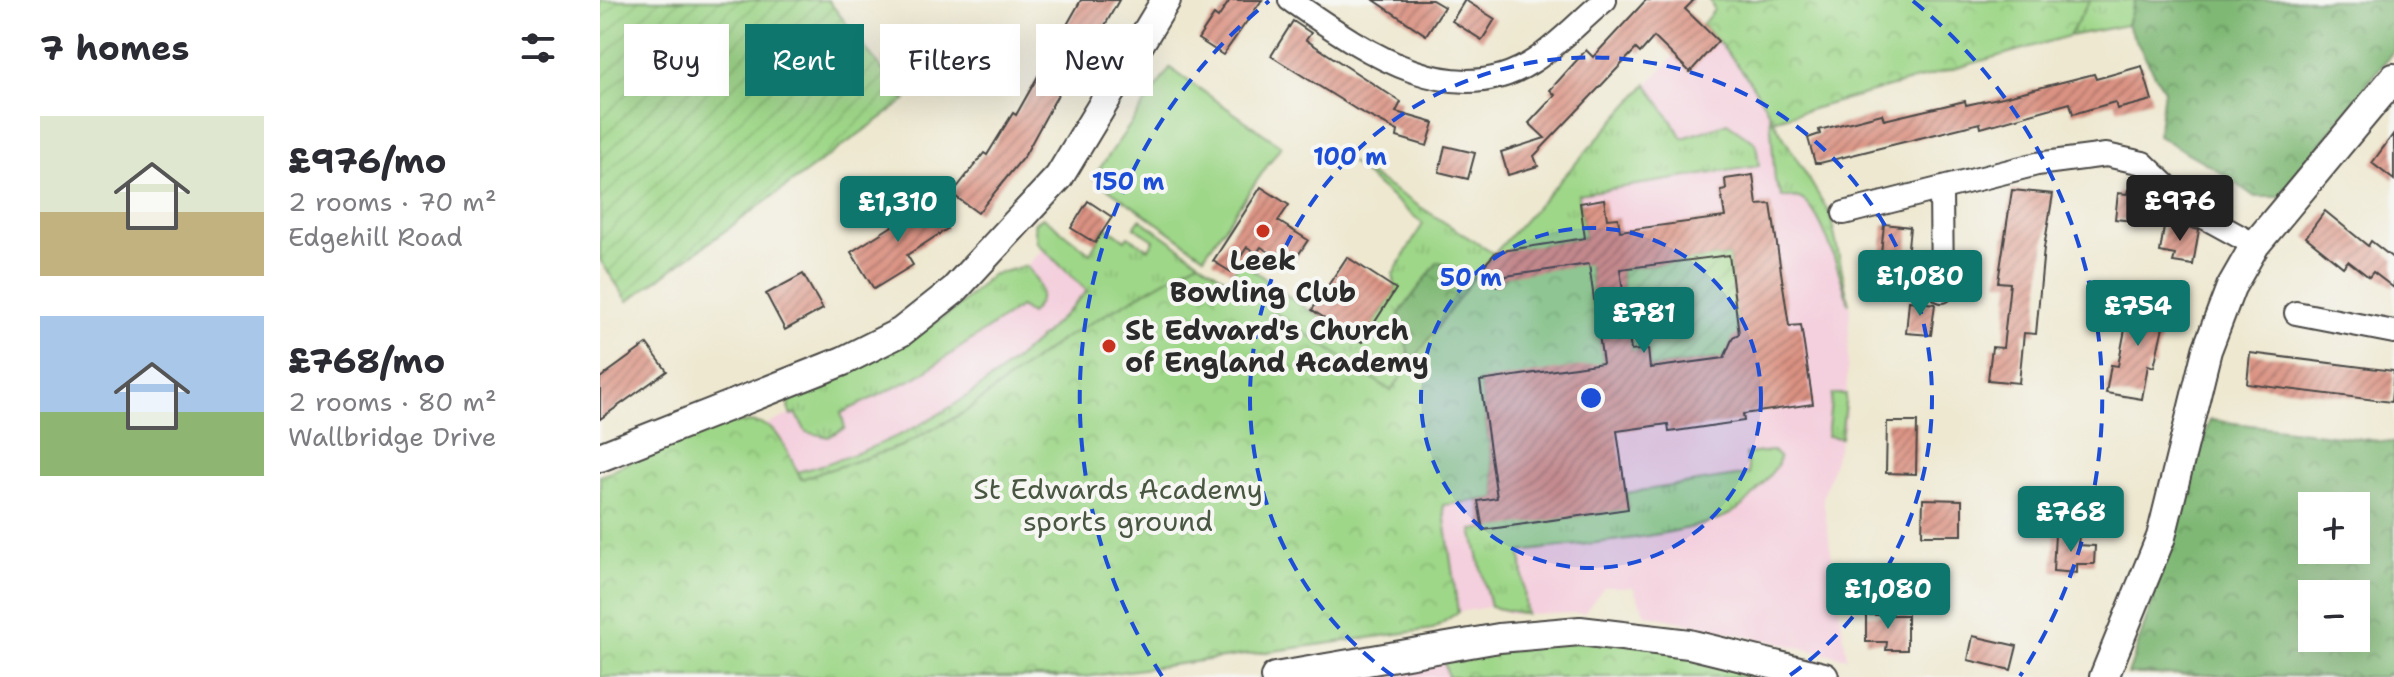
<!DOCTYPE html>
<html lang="en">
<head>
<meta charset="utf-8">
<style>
	body { margin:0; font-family:"Shantell Sans",sans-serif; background:#f7f7f7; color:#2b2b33; height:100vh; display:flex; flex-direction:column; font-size:30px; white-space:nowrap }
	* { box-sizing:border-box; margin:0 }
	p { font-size:26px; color:#7c7c81 }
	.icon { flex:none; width:44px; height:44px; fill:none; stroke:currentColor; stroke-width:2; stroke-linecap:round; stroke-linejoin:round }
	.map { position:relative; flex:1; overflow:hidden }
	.drawer { display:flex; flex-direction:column; background:#fff; width:600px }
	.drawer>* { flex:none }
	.banner { position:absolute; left:24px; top:24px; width:760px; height:72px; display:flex; gap:16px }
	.tools { position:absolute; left:1698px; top:492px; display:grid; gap:16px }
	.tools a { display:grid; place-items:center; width:72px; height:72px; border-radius:0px; background:#fff; box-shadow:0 8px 32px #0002; font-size:40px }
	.price { position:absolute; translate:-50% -68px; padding:0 18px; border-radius:8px; background:#0f766e; color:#fff; font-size:26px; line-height:52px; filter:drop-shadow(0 2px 4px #0008) }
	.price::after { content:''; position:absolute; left:50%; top:48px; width:24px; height:18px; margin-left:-12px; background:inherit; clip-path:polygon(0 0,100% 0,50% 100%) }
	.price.current { background:#222; color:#fff }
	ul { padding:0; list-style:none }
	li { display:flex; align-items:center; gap:24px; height:200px; padding:0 40px }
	li span { display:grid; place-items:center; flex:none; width:224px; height:160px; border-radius:0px; color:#555 }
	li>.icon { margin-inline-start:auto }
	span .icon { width:96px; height:96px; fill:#fffc; stroke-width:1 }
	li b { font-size:34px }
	h2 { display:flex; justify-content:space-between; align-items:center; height:96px; padding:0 40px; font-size:34px }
	.tag { padding:0 28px; border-radius:0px; background:#fff; box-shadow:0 8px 32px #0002; font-size:28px; line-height:72px }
	.tag.current { background:#0f766e; color:#fff }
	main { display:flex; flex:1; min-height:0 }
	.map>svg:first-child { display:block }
	.built { fill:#f4cfdd }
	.grass { fill:url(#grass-tufts); stroke:#65815a; stroke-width:2 }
	.forest { fill:url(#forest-crowns); stroke:#557250; stroke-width:2; fill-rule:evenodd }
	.park { fill:url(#park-crowns); stroke:#65815a; stroke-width:2 }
	.garden { fill:url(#garden-furrows); stroke:#65815a; stroke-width:2 }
	.pitch { fill:#9fd789; stroke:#65815a; stroke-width:2 }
	.building { fill:url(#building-hatch); fill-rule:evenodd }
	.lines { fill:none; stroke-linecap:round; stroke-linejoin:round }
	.minor-casing { stroke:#484744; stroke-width:26 }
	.tertiary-casing { stroke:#484744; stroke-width:32 }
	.minor { stroke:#fff; stroke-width:22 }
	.tertiary { stroke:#fff; stroke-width:28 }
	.ring { fill:none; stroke:#1d4ed8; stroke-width:4; stroke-dasharray:14 10 }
	.poi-dot { fill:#c8321e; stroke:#f6f6f2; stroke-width:3 }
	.labels { text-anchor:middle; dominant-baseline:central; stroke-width:8; stroke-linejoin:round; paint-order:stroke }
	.poi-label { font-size:28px; font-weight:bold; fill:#2b2b2b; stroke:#f6f6f2 }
	.park-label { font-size:28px; fill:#485642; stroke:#f6f6f2 }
	.centre { fill:#1d4ed8; stroke:#f6f6f2; stroke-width:4 }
	.ring-label { font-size:24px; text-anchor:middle; font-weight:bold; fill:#1d4ed8; stroke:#f6f6f2; stroke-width:8; stroke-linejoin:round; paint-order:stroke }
</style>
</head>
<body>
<main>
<section class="drawer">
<h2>7 homes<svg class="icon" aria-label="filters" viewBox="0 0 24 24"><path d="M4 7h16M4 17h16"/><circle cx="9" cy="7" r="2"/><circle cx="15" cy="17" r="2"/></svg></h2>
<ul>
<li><span style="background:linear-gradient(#dfe7d0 60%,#c2b280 0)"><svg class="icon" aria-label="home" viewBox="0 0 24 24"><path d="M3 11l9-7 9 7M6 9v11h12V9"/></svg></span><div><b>£976/mo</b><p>2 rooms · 70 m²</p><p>Edgehill Road</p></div></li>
<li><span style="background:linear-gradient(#a9c7e8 60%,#8fb573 0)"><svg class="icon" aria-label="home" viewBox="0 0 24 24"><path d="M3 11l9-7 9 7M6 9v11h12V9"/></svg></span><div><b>£768/mo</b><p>2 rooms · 80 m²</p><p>Wallbridge Drive</p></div></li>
</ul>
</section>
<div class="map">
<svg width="1794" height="677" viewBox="0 0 1794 677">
	<defs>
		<pattern id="grass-tufts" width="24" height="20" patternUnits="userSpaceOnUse" patternTransform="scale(2)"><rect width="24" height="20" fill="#9fd789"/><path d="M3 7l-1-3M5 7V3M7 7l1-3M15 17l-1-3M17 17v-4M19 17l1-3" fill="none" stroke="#89b976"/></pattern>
		<pattern id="forest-crowns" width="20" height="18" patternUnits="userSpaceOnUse" patternTransform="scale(2)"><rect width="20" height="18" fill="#7fb875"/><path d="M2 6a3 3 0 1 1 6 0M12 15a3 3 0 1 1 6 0" fill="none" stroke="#689660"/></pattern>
		<pattern id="park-crowns" width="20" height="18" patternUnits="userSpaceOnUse" patternTransform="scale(2)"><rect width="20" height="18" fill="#9fd789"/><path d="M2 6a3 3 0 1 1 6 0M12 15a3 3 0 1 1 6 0" fill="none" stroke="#89b976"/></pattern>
		<pattern id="garden-furrows" width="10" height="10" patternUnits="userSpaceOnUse" patternTransform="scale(2)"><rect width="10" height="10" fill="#9fd789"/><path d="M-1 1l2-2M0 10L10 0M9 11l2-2" fill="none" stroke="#89b976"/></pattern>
		<pattern id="building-hatch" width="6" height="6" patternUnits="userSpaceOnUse" patternTransform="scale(2)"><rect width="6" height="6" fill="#da9282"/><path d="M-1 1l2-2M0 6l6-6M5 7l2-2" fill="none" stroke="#b1776b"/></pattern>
	</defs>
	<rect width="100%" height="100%" fill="#f6f6f2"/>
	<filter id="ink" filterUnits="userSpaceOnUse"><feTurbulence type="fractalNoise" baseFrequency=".0125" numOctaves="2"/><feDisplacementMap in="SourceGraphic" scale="16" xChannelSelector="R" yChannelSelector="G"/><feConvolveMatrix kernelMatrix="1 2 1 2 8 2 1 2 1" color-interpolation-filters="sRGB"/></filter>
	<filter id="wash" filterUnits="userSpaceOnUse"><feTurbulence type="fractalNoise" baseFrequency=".006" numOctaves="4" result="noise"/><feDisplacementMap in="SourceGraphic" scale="32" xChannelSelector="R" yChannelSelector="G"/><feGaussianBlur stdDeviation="1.8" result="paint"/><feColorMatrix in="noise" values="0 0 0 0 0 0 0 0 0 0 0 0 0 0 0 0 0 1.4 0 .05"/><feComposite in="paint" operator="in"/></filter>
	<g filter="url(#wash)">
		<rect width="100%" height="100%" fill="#eee8d0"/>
		<g class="built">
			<path d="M1110,0H1490L1469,36L1173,121L1230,214L1250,308L1245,426L1223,498L1247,658L1045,614L1033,587H1004L984,613L912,614L889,607L858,612L833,629L525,672L484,677H247L164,426L196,412L356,309L391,275L426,266L443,249L437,243L443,217L539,293L599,261L791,391L880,270L1102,25L1114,10Z"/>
			<path d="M844,661L848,677H764Z"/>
		</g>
		<g class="grass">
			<path d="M1490,0H1535L1527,25L1469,36Z"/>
			<path d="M1047,84L1083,138L1127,123L1156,143L1159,166L978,194L985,237L894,254L874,278L838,262L799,314L811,364L791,391L630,283L639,259L693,300L762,342L796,289L793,274L823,224L750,162L894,254Z"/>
			<path d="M1170,115L1230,214L1249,304C1241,280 1223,210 1201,199C1197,196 1188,197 1182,197L1175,181Z"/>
			<path d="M443,217L490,253L506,226L525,240L528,236L549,249L554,240L534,227L540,219L599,261L461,340L365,412L302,446L201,480L197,472C319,440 401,383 487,291L437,243L434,223Z"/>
			<path d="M426,266C441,283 448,297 430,314L420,307L317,377L241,413L245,428L228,437L206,432L196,413L191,415L188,408L191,392L311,338L356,309L391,275Z"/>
			<path d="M1232,394H1246L1241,438L1227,436Z"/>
			<path d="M1173,451L1179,457L1178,464C1165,481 1151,502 1132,513C1088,537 974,544 921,552L926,614L890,607L872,530L1028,509L1026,493L1149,474L1146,454Z"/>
		</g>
		<g class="forest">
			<path d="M1535,0H1794V50L1680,197H1655L1614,168L1558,136L1564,90L1527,25Z"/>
			<path d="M838,262L874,278L811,364L799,314Z"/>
			<path d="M1610,420L1794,443V671L1783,677L1528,674C1558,590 1580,504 1610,420ZM1712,506H1756V550H1712ZM1712,594H1756V638H1712Z"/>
		</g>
		<g class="park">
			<path d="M1110,0H1490L1469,36L1173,120C1155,86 1130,52 1102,25L1114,10Z"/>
			<path d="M985,237L1005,376L880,381L897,498L843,505L858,612L833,629L484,677H0V476C35,460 141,400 174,431C185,442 193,465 201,479L302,446L365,412L461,340L599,261L791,391L880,270L897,285C920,261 953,244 985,237Z"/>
			<path d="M1015,634L1218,677H848L844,661Z"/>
		</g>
		<g class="garden">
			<path d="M0,0H228L306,100L28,301L0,260Z"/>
			<path d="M1129,255L1139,334L1130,357L1050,368L1047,349L1031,351L1020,269Z"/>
		</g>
		<path class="pitch" d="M570,68L681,146L604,256L493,178Z"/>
		<g id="blocks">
			<g class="building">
				<path d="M481,0H519L487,58L480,54L425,155L378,213L352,194L384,153L387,155L413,113L416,115Z"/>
				<path d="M630,0H662L623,55L598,39L614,15L618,18Z"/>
				<path d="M774,0H832L844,7L826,35Z"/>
				<path d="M865,0L895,19L882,40L852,21Z"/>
				<path d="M1046,0H1094L1085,9L1118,41L1090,72L1054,37L1040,53L1036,49L934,156L938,166L908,175L901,152L945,138L929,123L955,95L950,90L986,50L993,57Z"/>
				<path d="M693,21L711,33L706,40L801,102L796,112L834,123L827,146L797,137L798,131L757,110L671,56Z"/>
				<path d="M312,36L329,58L298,82L282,60Z"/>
				<path d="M1542,66L1552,100L1517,109L1515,102L1473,114L1470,103L1381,128L1380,123L1220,163H1215L1208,138L1220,134L1219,130L1282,114L1284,120L1365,101L1366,105L1403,97L1494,74L1496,79Z"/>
				<path d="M1794,133V180L1772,163Z"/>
				<path d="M845,146L875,153L868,179L839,172Z"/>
				<path d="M1153,175L1157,205L1171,204L1189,326L1201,325L1213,404L1143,414L1144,421L1069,432L1068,424L1017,431L1028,509L883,530L878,501L897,498L880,381L1003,363L989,264L906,276L897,286L880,270L896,252L985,238L980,203L1004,199L1007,219L1018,218L1020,231L1125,217L1121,191L1126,190L1125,179ZM1129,255L1139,334L1133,337L1124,358L1050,368L1048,349L1031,351L1020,269Z"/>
				<path d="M661,187L689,205L678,221L708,240L691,266L661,247L657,253L647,247L631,272L613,261Z"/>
				<path d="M1412,190L1453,194L1444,248L1436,334L1424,333L1419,383L1388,380L1392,347L1403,348L1410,283L1398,282Z"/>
				<path d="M1528,190L1548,192V199L1563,202L1561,224L1515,219L1518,193L1527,194Z"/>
				<path d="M326,199L347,229L307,255L313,265L274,289L251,252L297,223L295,219Z"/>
				<path d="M488,201L512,217L495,243L471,228Z"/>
				<path d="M1725,211L1768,246L1771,241L1794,259V288L1773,272L1769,277L1748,261L1743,267L1706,237Z"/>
				<path d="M1565,221L1599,230L1593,265L1573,262L1575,255L1560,252Z"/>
				<path d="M1284,224L1310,227L1307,257L1281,254Z"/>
				<path d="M747,257L796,289L762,342L712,310Z"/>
				<path d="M203,274L223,309L185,330L166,294Z"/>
				<path d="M1531,298L1568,304L1554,367L1548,365L1542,399L1506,393L1511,365L1518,366Z"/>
				<path d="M1309,301L1335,304L1331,335L1306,333Z"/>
				<path d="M47,344L67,371L0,419V378Z"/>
				<path d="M1650,353L1794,371L1791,402L1647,384Z"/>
				<path d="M1287,422H1317L1316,474L1286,473Z"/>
				<path d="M1323,499L1362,500V535H1322Z"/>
				<path d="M1455,534L1479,535L1478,545L1495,546L1494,564H1477V573L1453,571Z"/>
				<path d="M1266,615H1307V650H1286L1287,642H1266Z"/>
				<path d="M1373,636L1417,646L1411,670L1368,660Z"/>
			</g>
		</g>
	</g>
	<g filter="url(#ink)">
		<use href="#blocks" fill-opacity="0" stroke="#484744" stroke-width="2"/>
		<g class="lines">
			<defs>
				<g id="minor">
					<path d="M690,0C760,48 852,116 935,60C960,43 982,19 1005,0"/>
					<path d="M1341,189L1342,291"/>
					<path d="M1244,213L1437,164L1506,155L1543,163L1593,211L1655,245"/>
					<path d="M1696,313L1794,332"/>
				</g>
				<g id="tertiary">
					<path d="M0,457L243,361L301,332L354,290L459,177L566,0"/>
					<path d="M675,677L899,638L980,631L1089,644L1224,677"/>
					<path d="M1504,677L1561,537L1607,350L1631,287L1655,245L1794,78"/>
				</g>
			</defs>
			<use href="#minor" class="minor-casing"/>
			<use href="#tertiary" class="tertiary-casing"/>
			<use href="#minor" class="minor"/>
			<use href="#tertiary" class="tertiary"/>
		</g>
	</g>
	<circle cx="991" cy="398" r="170" fill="#1d4ed8" fill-opacity=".12"/>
	<g class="ring">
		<circle cx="991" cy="398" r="170"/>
		<path d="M793 676A341 341 0 1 1 1189 676"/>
		<path d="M562 676A511 511 0 0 1 669 1M1313 1A511 511 0 0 1 1420 676"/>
	</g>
	<g class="poi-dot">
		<circle cx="663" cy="231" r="8"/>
		<circle cx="509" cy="346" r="8"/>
	</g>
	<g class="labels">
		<g class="poi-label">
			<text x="663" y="260">Leek<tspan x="663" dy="32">Bowling Club</tspan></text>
			<text x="525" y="330" text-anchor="start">St Edward's Church<tspan x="525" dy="32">of England Academy</tspan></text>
		</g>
		<g class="park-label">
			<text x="518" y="489">St Edwards Academy<tspan x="518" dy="32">sports ground</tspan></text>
		</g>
	</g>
	<circle cx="991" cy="398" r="12" class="centre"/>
	<g class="ring-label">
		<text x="750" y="165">100 m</text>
		<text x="528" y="190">150 m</text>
		<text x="871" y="286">50 m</text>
	</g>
</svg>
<div class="tools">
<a>+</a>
<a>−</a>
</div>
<b class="price current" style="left:1580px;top:243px">£976</b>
<b class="price" style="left:298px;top:244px">£1,310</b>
<b class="price" style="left:1320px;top:318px">£1,080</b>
<b class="price" style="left:1538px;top:348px">£754</b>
<b class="price" style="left:1044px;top:355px">£781</b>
<b class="price" style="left:1471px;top:554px">£768</b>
<b class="price" style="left:1288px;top:631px">£1,080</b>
<div class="banner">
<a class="tag">Buy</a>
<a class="tag current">Rent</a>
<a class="tag">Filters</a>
<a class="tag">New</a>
</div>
</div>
</main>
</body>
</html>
